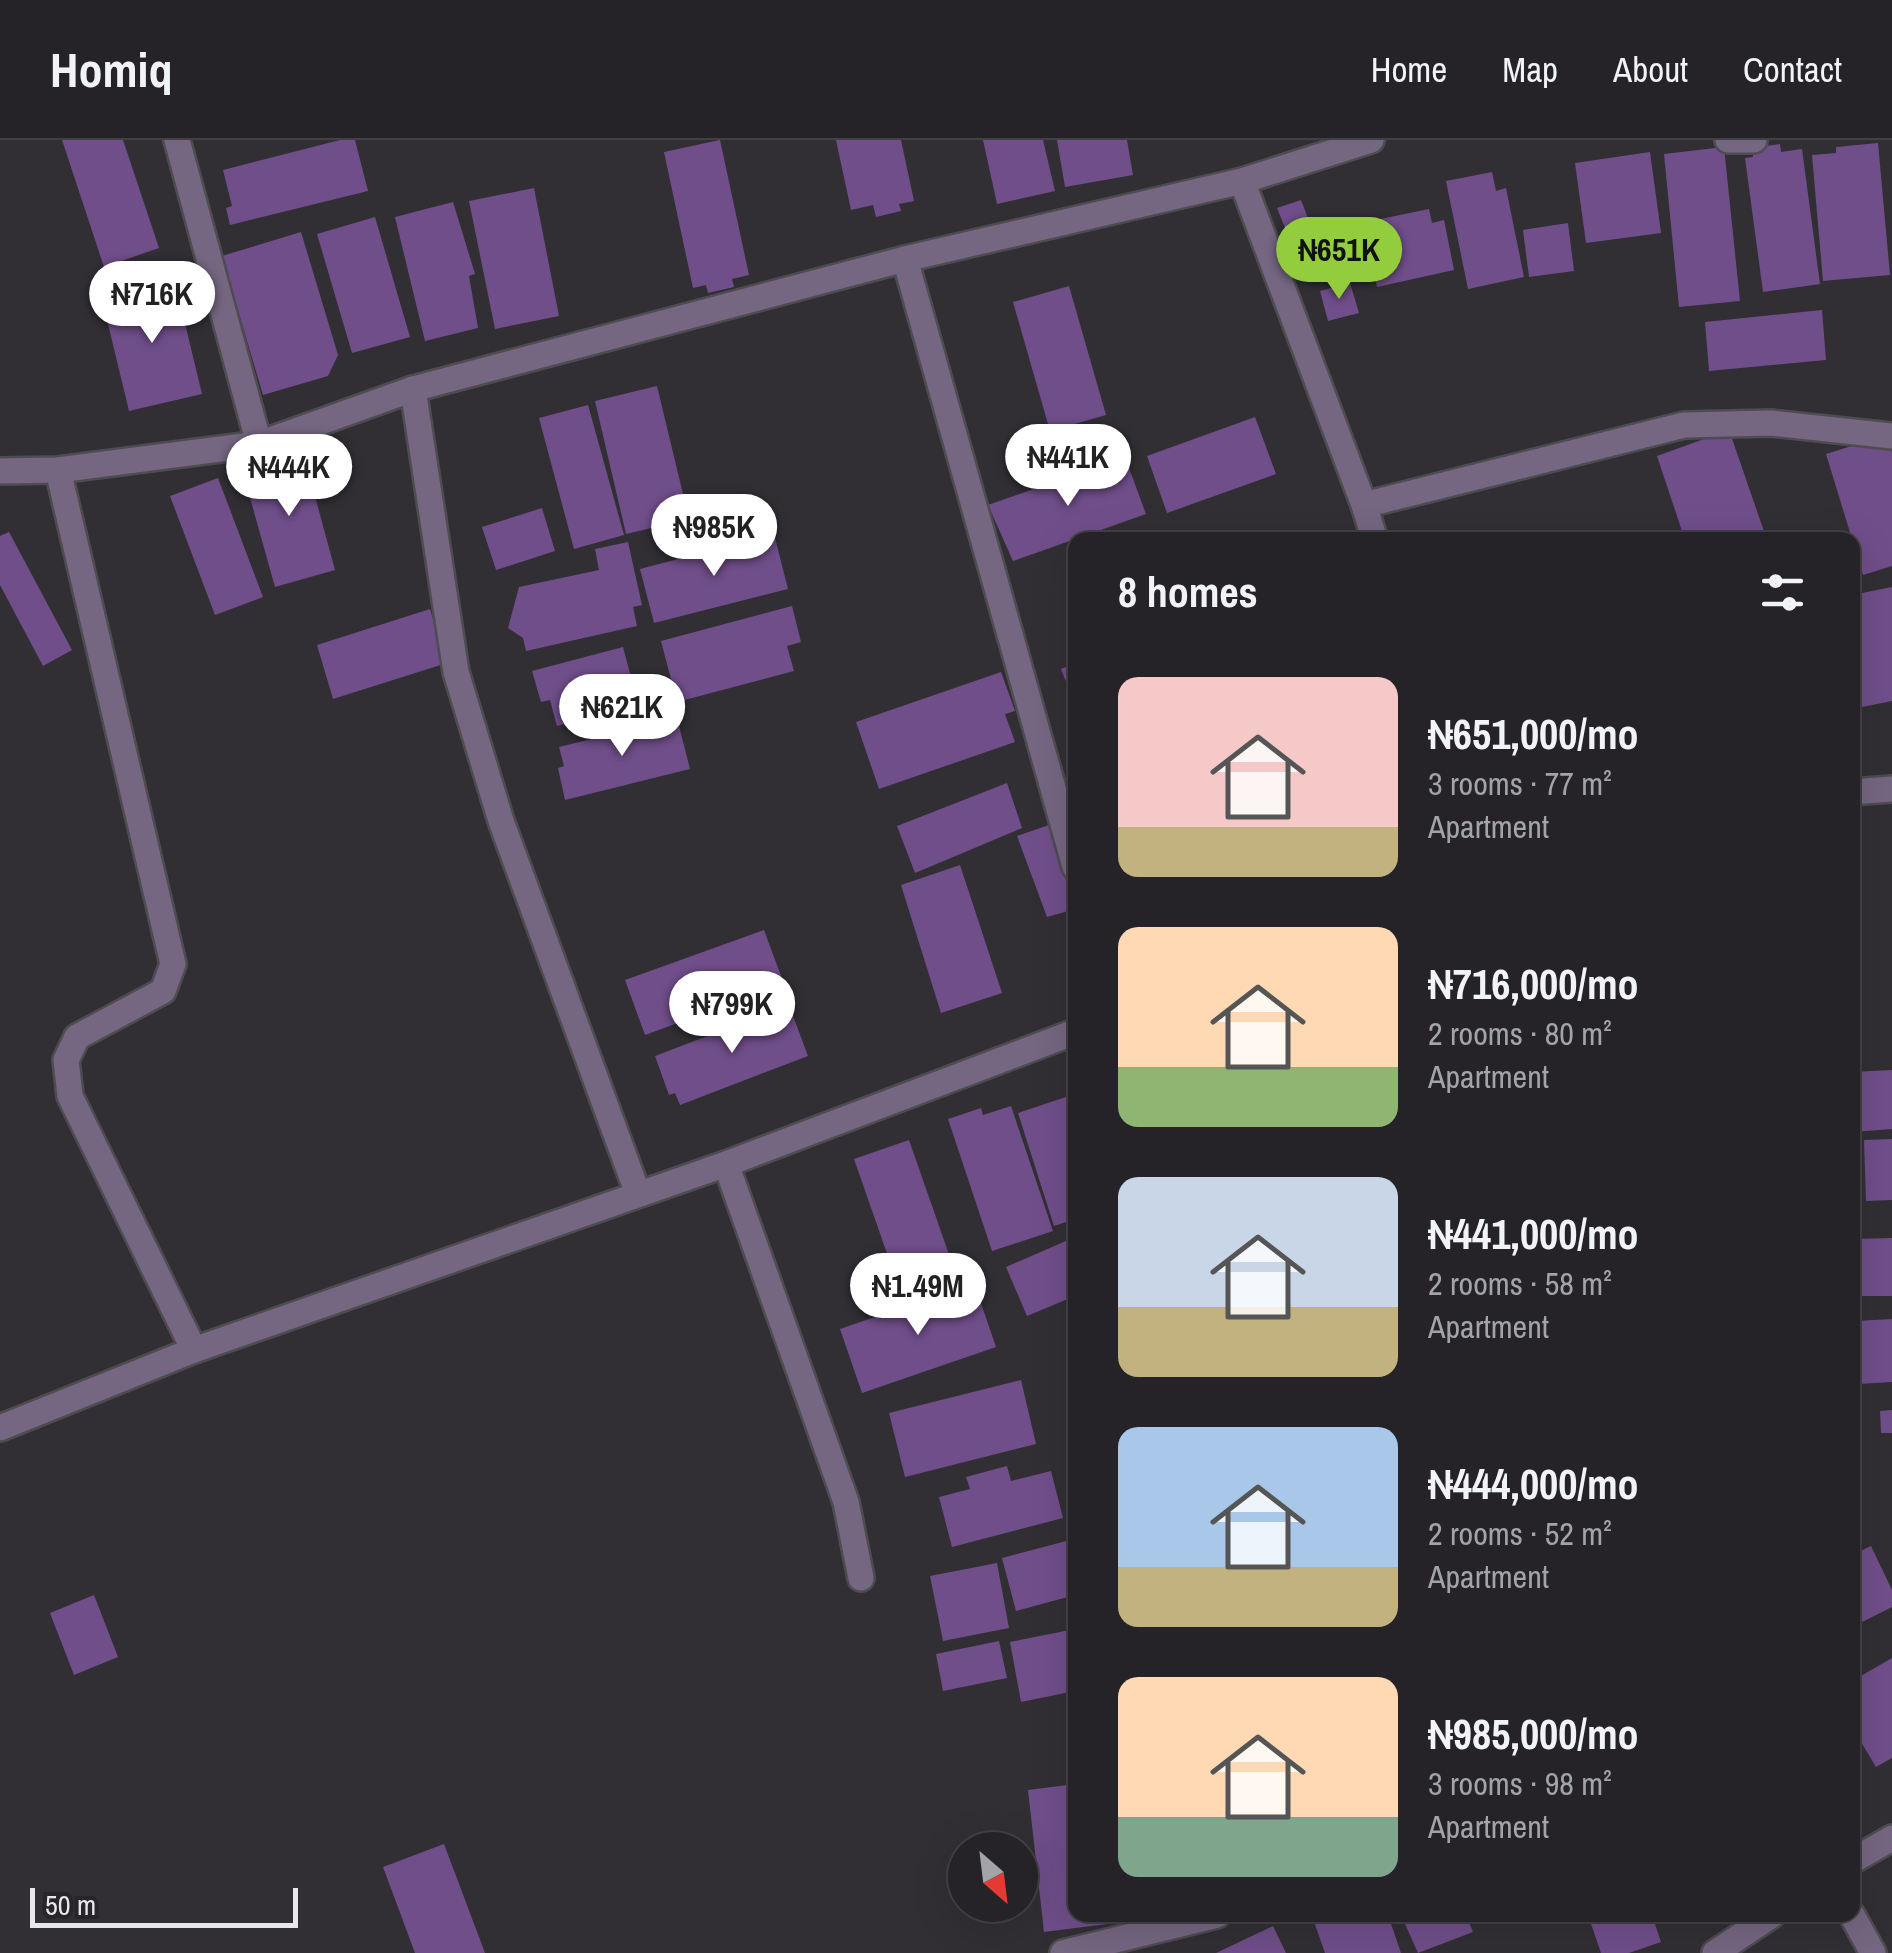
<!DOCTYPE html>
<html lang="en">
<head>
<meta charset="utf-8">
<style>
	body { margin:0; font-family:"Archivo Narrow",sans-serif; background:#2d2b2f; color:#f1f3f6; height:100vh; display:flex; flex-direction:column; font-size:38px; white-space:nowrap }
	* { box-sizing:border-box; margin:0 }
	p { font-size:32px; color:#a3a4a7 }
	.icon { flex:none; width:55px; height:55px; fill:none; stroke:currentColor; stroke-width:2; stroke-linecap:round; stroke-linejoin:round }
	.map { position:relative; flex:1; overflow:hidden }
	.details { position:absolute; left:1068px; top:392px; width:792px; height:1390px; display:flex; flex-direction:column; background:#252327; border-radius:20px; box-shadow:0 10px 40px #0002,0 0 0 2px #424044 }
	.details>* { flex:none }
	.needle { width:65px; rotate:152deg }
	.buttons { position:absolute; left:948px; top:1692px; display:grid; gap:20px }
	.buttons a { display:grid; place-items:center; width:90px; height:90px; border-radius:50%; background:#252327; box-shadow:0 10px 40px #0002,0 0 0 2px #424044; font-size:50px }
	.scale { position:absolute; left:30px; bottom:25px; width:268px; box-sizing:border-box; padding-left:10px; border:5px solid #e8e7ea; border-top:0; font-size:28px; line-height:35px; white-space:nowrap; color:#e8e7ea; -webkit-text-stroke:8px #27252a; paint-order:stroke }
	.price { position:absolute; translate:-50% -85px; padding:0 22px; border-radius:35px; background:#fff; color:#222; font-size:32px; line-height:65px; filter:drop-shadow(0 2px 5px #0008) }
	.price::after { content:''; position:absolute; left:50%; top:60px; width:30px; height:22px; margin-left:-15px; background:inherit; clip-path:polygon(0 0,100% 0,50% 100%) }
	.price.current { background:#93cc3d; color:#111 }
	ul { padding:0; list-style:none }
	li { display:flex; align-items:center; gap:30px; height:250px; padding:0 50px }
	li span { display:grid; place-items:center; flex:none; width:280px; height:200px; border-radius:20px; color:#555 }
	li>.icon { margin-inline-start:auto }
	span .icon { width:120px; height:120px; fill:#fffc; stroke-width:1 }
	li b { font-size:42px }
	h2 { display:flex; justify-content:space-between; align-items:center; height:120px; padding:0 50px; font-size:42px }
	header { display:flex; align-items:center; gap:60px; box-sizing:border-box; height:140px; padding:0 50px; background:#252327; border-bottom:2px solid #424044 }
	header strong { font-size:48px }
	nav { display:flex; gap:55px; margin-inline-start:auto; font-size:35px }
	.map>svg:first-child { display:block }
	.building { fill:#704e8a }
	.lines { fill:none; stroke-linecap:round; stroke-linejoin:round }
	.minor-casing { stroke:#4e4c51; stroke-width:30 }
	.minor { stroke:#756681; stroke-width:25 }
</style>
</head>
<body>
<header>
<strong>Homiq</strong>
<nav><a>Home</a><a>Map</a><a>About</a><a>Contact</a></nav>
</header>
<div class="map">
<svg width="1892" height="1813" viewBox="0 0 1892 1813">
	<rect width="100%" height="100%" fill="#312f34"/>
	<g class="building">
		<path d="M62,0H123L159,108L104,127Z"/>
		<path d="M340,0H355L368,51L230,85L226,68L232,66L223,30Z"/>
		<path d="M720,0L749,135L732,139L734,147L708,153L706,145L693,148L664,12Z"/>
		<path d="M836,0H901L914,61L899,64L901,71L876,77L873,65L851,70Z"/>
		<path d="M983,0H1043L1055,51L997,64Z"/>
		<path d="M1057,0H1127L1133,35L1065,47Z"/>
		<path d="M1878,3L1890,135L1823,141L1812,15L1836,13V7Z"/>
		<path d="M1780,4L1781,12L1802,9L1820,144L1763,152L1745,18L1753,17L1752,8Z"/>
		<path d="M1724,7L1740,161L1679,167L1664,14Z"/>
		<path d="M1650,12L1661,93L1586,103L1575,23Z"/>
		<path d="M1492,32L1496,51L1506,48L1524,137L1468,149L1446,41Z"/>
		<path d="M534,48L559,176L495,189L469,61Z"/>
		<path d="M1301,60L1311,86L1288,95L1277,68Z"/>
		<path d="M453,62L475,134L469,136L478,188L425,201L395,77Z"/>
		<path d="M1429,69L1432,83L1444,80L1454,130L1377,147L1372,122L1353,127L1347,98L1368,93L1366,82Z"/>
		<path d="M375,77L410,197L352,213L317,94Z"/>
		<path d="M1568,83L1574,131L1529,137L1523,90Z"/>
		<path d="M301,92L338,215L328,236L263,255L222,116Z"/>
		<path d="M175,142L202,254L129,271L102,159Z"/>
		<path d="M1350,143L1359,173L1328,181L1320,151Z"/>
		<path d="M1069,146L1106,275L1050,291L1013,162Z"/>
		<path d="M1822,170L1826,220L1709,231L1705,182Z"/>
		<path d="M657,246L689,379L626,394L595,261Z"/>
		<path d="M588,265L624,395L574,409L539,278Z"/>
		<path d="M1255,277L1276,334L1167,373L1147,316Z"/>
		<path d="M1729,290L1767,400H1685L1657,316Z"/>
		<path d="M1887,295L1892,313V426L1863,435L1826,314Z"/>
		<path d="M303,312L335,430L275,447L242,329Z"/>
		<path d="M1125,317L1146,374L1013,421L988,365Z"/>
		<path d="M218,338L263,457L215,475L170,356Z"/>
		<path d="M542,368L555,411L496,430L482,387Z"/>
		<path d="M9,392L72,510L43,526L0,445V396Z"/>
		<path d="M774,394L788,449L654,483L640,429Z"/>
		<path d="M628,402L642,465L633,467L637,486L526,511L523,498L508,488L519,447L599,430L595,409Z"/>
		<path d="M1892,447V561L1852,569V455Z"/>
		<path d="M792,466L801,502L787,506L794,531L677,562L661,501Z"/>
		<path d="M430,469L447,523L333,559L317,505Z"/>
		<path d="M623,507L638,564L557,586L550,560L541,562L532,531Z"/>
		<path d="M1075,523V564L1061,529Z"/>
		<path d="M1001,532L1015,571L1005,574L1015,602L879,649L856,582Z"/>
		<path d="M677,578L690,629L565,660L558,628L564,626L559,607Z"/>
		<path d="M1007,643L1022,688L915,733L897,686Z"/>
		<path d="M1049,685L1075,769L1047,777L1017,696Z"/>
		<path d="M960,725L1002,853L941,873L901,745Z"/>
		<path d="M764,790L784,844L645,895L625,840Z"/>
		<path d="M789,865L808,916L680,965L675,953L669,955L655,916Z"/>
		<path d="M1892,930V989L1852,992V932Z"/>
		<path d="M1075,954V1079L1054,1086L1018,973Z"/>
		<path d="M1011,966L1053,1091L992,1111L948,979L981,968L983,975Z"/>
		<path d="M1892,999V1060L1866,1061L1864,1000Z"/>
		<path d="M909,1000L953,1126L898,1145L854,1019Z"/>
		<path d="M1075,1097V1156L1027,1176L1006,1127Z"/>
		<path d="M1892,1098V1156H1853V1099Z"/>
		<path d="M974,1143L996,1207L862,1253L840,1189Z"/>
		<path d="M1892,1179V1242L1858,1244L1856,1181Z"/>
		<path d="M1021,1240L1036,1304L905,1337L889,1273Z"/>
		<path d="M1892,1270V1293H1881L1880,1271Z"/>
		<path d="M1007,1326L1011,1341L1051,1331L1063,1378L952,1407L939,1357L970,1349L966,1337Z"/>
		<path d="M1074,1399L1075,1455L1016,1471L1002,1418Z"/>
		<path d="M1871,1406L1892,1450V1467L1852,1487V1415Z"/>
		<path d="M997,1423L1009,1488L943,1501L930,1436Z"/>
		<path d="M94,1455L118,1517L74,1535L50,1473Z"/>
		<path d="M1075,1489V1551L1021,1562L1010,1502Z"/>
		<path d="M999,1501L1007,1538L943,1551L936,1514Z"/>
		<path d="M1892,1518V1618L1876,1627L1852,1587V1541Z"/>
		<path d="M1075,1644V1775H1106L1107,1784L1044,1792L1028,1650Z"/>
		<path d="M444,1704L485,1813H415L383,1727Z"/>
		<path d="M1316,1775H1388L1401,1813H1325L1312,1776Z"/>
		<path d="M1401,1775H1466L1473,1792L1418,1813Z"/>
		<path d="M1588,1775H1652L1661,1802L1629,1813H1601Z"/>
		<path d="M1273,1786L1286,1813H1216Z"/>
	</g>
	<g class="lines">
		<defs>
			<g id="minor">
				<path d="M177,0L259,304"/>
				<path d="M1728,0H1754"/>
				<path d="M1242,41L1364,365"/>
				<path d="M905,119L1075,727"/>
				<path d="M413,249L456,532L501,681L638,1054"/>
				<path d="M58,330L173,824L163,851L77,897L66,920L70,956L194,1210"/>
				<path d="M0,331L58,330L259,304L413,249L905,119L1242,41L1371,0"/>
				<path d="M1375,400L1364,365L1684,285L1771,283L1892,296"/>
				<path d="M1852,652L1892,649"/>
				<path d="M726,1024L846,1362L861,1438"/>
				<path d="M0,1288L194,1210L726,1024L1075,892"/>
				<path d="M1852,1721L1892,1698"/>
				<path d="M1852,1775L1873,1813"/>
				<path d="M1063,1813L1217,1775"/>
				<path d="M1715,1813L1772,1775"/>
			</g>
		</defs>
		<use href="#minor" class="minor-casing"/>
		<use href="#minor" class="minor"/>
	</g>
</svg>
<div class="buttons">
<a><svg class="needle" viewBox="-14 -14 28 28"><path d="M0-13l5 13h-10z" fill="#e53935"/><path d="M0 13l5-13h-10z" fill="#a3a4a7"/></svg></a>
</div>
<div class="scale">50 m</div>
<b class="price current" style="left:1339px;top:162px">₦651K</b>
<b class="price" style="left:152px;top:206px">₦716K</b>
<b class="price" style="left:1068px;top:369px">₦441K</b>
<b class="price" style="left:289px;top:379px">₦444K</b>
<b class="price" style="left:714px;top:439px">₦985K</b>
<b class="price" style="left:622px;top:619px">₦621K</b>
<b class="price" style="left:732px;top:916px">₦799K</b>
<b class="price" style="left:918px;top:1198px">₦1.49M</b>
<section class="details">
<h2>8 homes<svg class="icon" aria-label="filters" viewBox="0 0 24 24"><path d="M4 7h16M4 17h16"/><circle cx="9" cy="7" r="2"/><circle cx="15" cy="17" r="2"/></svg></h2>
<ul>
<li><span style="background:linear-gradient(#f6c9c9 75%,#c2b280 0)"><svg class="icon" aria-label="home" viewBox="0 0 24 24"><path d="M3 11l9-7 9 7M6 9v11h12V9"/></svg></span><div><b>₦651,000/mo</b><p>3 rooms · 77 m²</p><p>Apartment</p></div></li>
<li><span style="background:linear-gradient(#ffd9b3 70%,#8fb573 0)"><svg class="icon" aria-label="home" viewBox="0 0 24 24"><path d="M3 11l9-7 9 7M6 9v11h12V9"/></svg></span><div><b>₦716,000/mo</b><p>2 rooms · 80 m²</p><p>Apartment</p></div></li>
<li><span style="background:linear-gradient(#c9d6e8 65%,#c2b280 0)"><svg class="icon" aria-label="home" viewBox="0 0 24 24"><path d="M3 11l9-7 9 7M6 9v11h12V9"/></svg></span><div><b>₦441,000/mo</b><p>2 rooms · 58 m²</p><p>Apartment</p></div></li>
<li><span style="background:linear-gradient(#a9c7e8 70%,#c2b280 0)"><svg class="icon" aria-label="home" viewBox="0 0 24 24"><path d="M3 11l9-7 9 7M6 9v11h12V9"/></svg></span><div><b>₦444,000/mo</b><p>2 rooms · 52 m²</p><p>Apartment</p></div></li>
<li><span style="background:linear-gradient(#ffd9b3 70%,#7fa58c 0)"><svg class="icon" aria-label="home" viewBox="0 0 24 24"><path d="M3 11l9-7 9 7M6 9v11h12V9"/></svg></span><div><b>₦985,000/mo</b><p>3 rooms · 98 m²</p><p>Apartment</p></div></li>
</ul>
</section>
</div>
</body>
</html>
